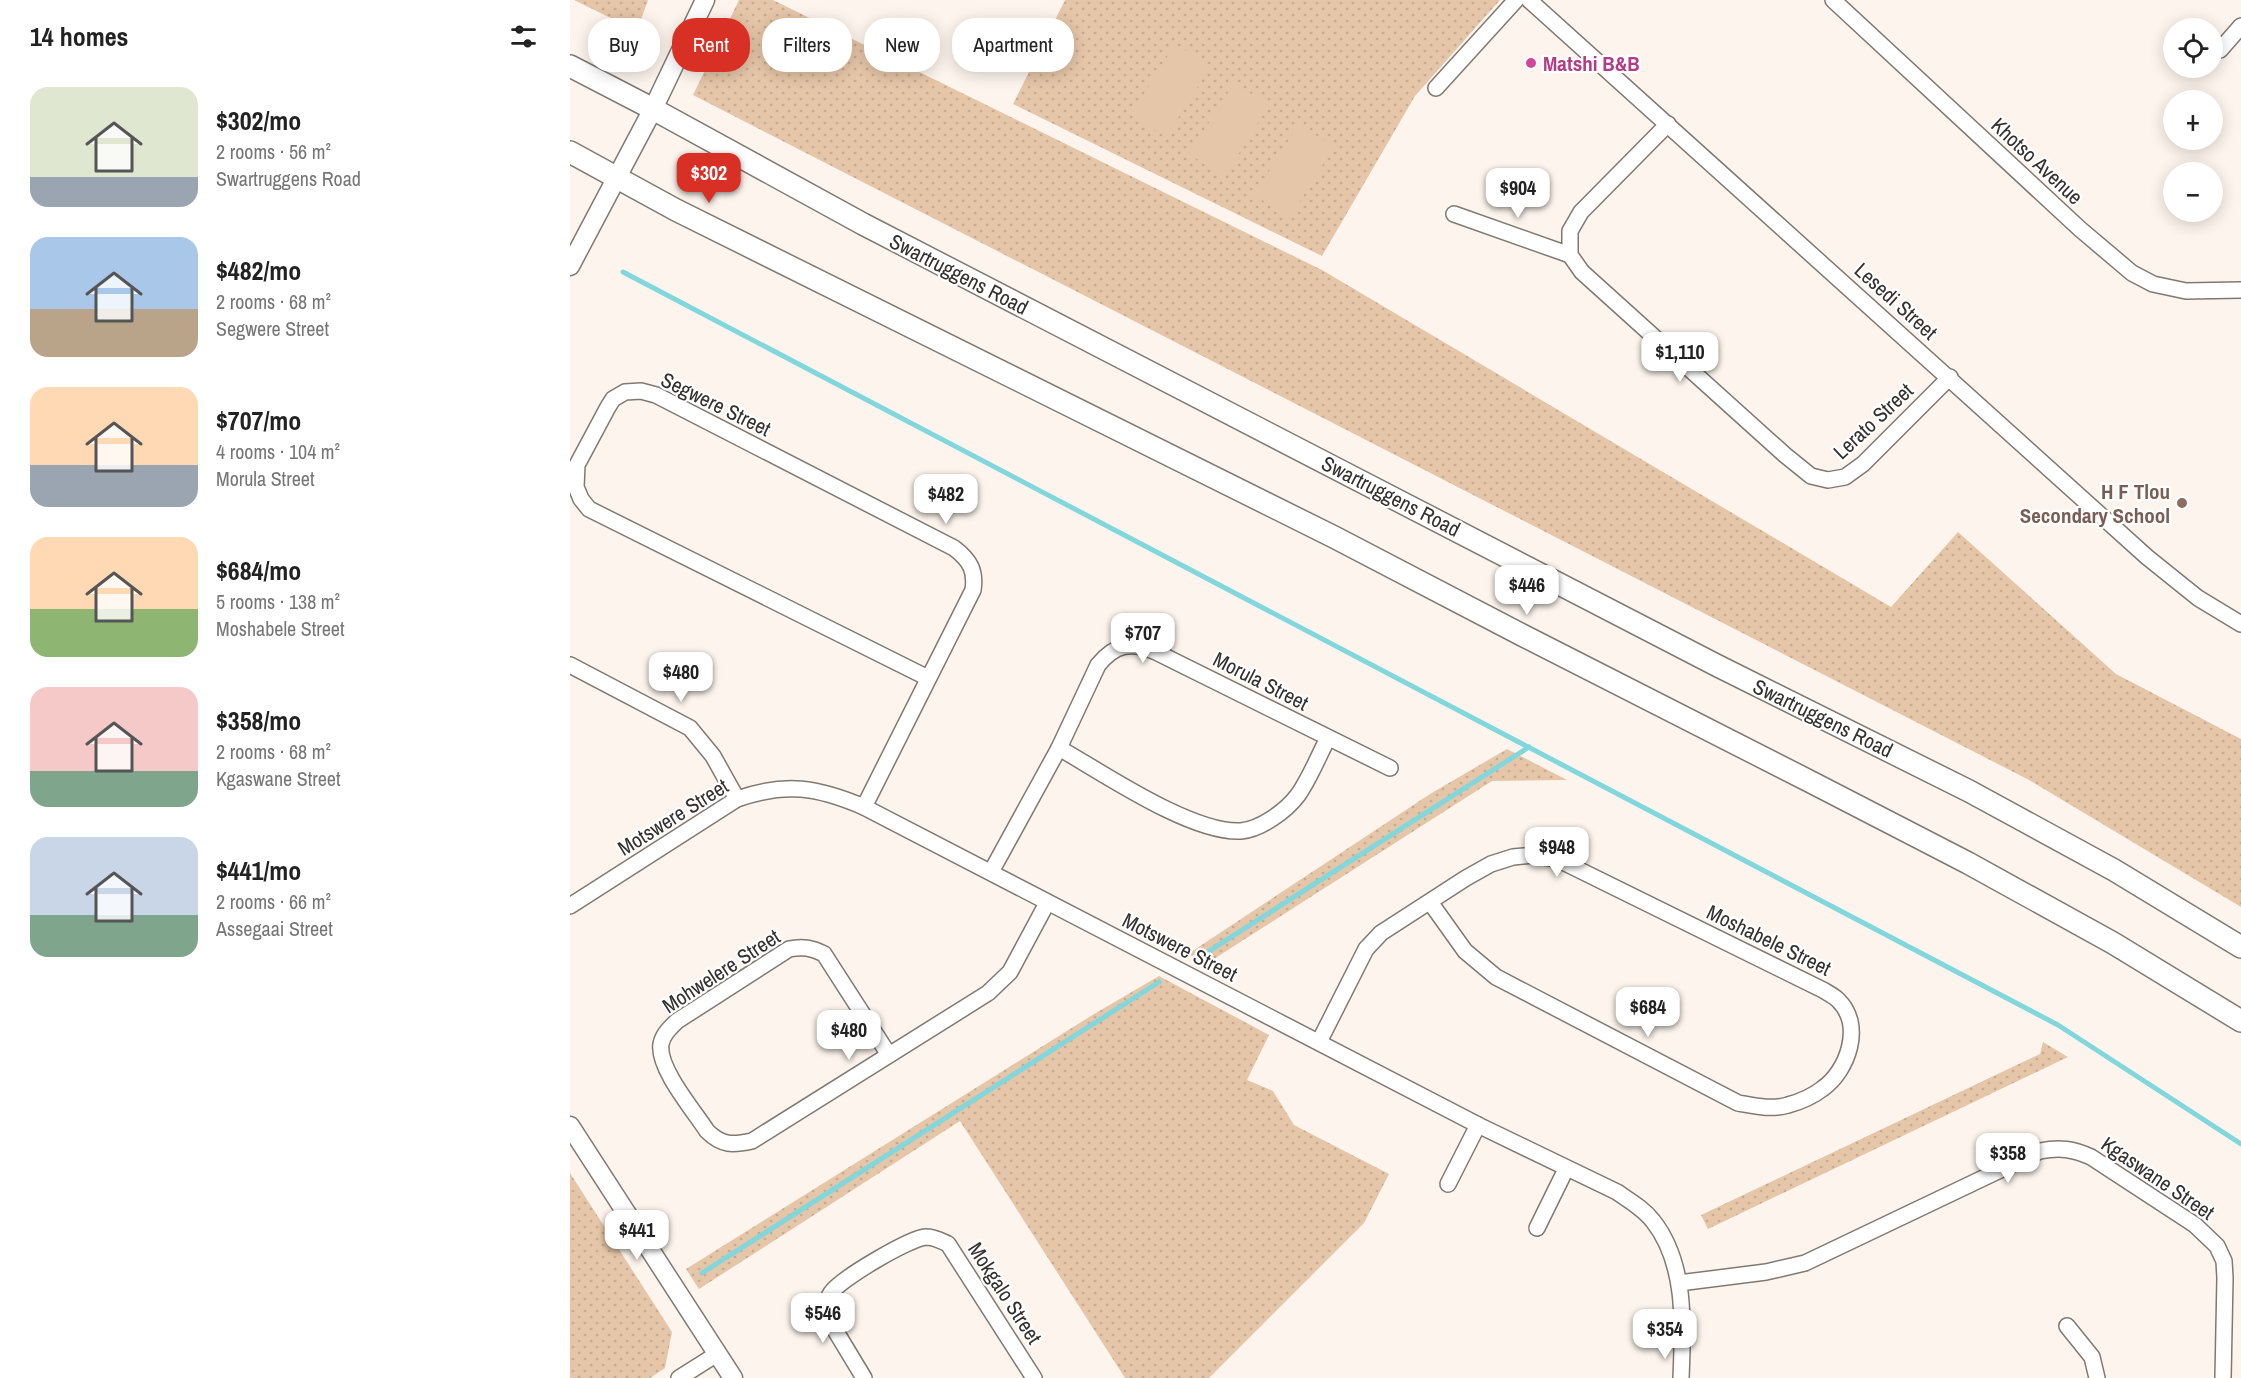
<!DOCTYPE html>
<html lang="en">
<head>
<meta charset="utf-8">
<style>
	body { margin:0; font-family:"Archivo Narrow",sans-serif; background:#f6f6f6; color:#222; height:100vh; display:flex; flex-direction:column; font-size:22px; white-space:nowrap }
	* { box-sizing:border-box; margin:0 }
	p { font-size:20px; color:#767676 }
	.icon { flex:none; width:33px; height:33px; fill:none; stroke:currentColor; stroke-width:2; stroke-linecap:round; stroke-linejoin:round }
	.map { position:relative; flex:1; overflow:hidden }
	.drawer { display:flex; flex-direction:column; background:#fff; width:570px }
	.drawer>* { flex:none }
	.guide { position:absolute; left:18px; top:18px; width:570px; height:54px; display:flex; gap:12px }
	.controls { position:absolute; left:1593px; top:18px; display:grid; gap:12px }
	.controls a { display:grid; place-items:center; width:60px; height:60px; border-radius:50%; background:#fff; box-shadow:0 3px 15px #0003; font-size:30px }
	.price { position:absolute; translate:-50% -51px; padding:0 14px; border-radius:12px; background:#fff; color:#222; font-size:20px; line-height:39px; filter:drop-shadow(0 2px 3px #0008) }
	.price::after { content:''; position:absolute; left:50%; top:36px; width:18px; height:14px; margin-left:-9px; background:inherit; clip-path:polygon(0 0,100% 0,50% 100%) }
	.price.on { background:#d93025; color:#fff }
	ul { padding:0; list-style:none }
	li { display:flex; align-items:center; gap:18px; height:150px; padding:0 30px }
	li span { display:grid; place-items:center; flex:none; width:168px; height:120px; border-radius:18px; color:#555 }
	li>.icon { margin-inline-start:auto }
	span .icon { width:72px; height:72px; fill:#fffc; stroke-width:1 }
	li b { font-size:26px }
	h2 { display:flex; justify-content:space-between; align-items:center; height:72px; padding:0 30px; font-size:26px }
	.tag { padding:0 21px; border-radius:24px; background:#fff; box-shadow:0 3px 15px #0003; font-size:21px; line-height:54px }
	.tag.on { background:#d93025; color:#fff }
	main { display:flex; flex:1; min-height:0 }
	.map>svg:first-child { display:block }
	.green { fill:url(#green-dots) }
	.pitch { fill:#e6c6a8 }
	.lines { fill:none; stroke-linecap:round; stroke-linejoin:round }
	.stream { stroke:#81d7db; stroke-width:5 }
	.minor-casing { stroke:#807972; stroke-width:18 }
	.tertiary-casing { stroke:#807972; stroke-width:21 }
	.secondary-casing { stroke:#807972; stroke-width:24 }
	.minor { stroke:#fff; stroke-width:15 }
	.tertiary { stroke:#fff; stroke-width:18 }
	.secondary { stroke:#fff; stroke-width:21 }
	.hotel-dot { fill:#d1479c; stroke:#fff; stroke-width:2 }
	.education-dot { fill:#8d6e63; stroke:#fff; stroke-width:2 }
	.labels { text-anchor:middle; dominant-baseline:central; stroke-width:4.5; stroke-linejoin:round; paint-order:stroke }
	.hotel-label { font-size:21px; font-weight:bold; fill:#b23c85; stroke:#fff; text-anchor:start }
	.street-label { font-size:21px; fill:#33302d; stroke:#fff }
	.education-label { font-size:21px; font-weight:bold; fill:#785e54; stroke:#fff; text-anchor:end }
</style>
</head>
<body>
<main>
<section class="drawer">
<h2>14 homes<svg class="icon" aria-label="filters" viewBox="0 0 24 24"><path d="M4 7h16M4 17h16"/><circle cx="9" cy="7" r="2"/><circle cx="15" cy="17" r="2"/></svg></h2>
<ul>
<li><span style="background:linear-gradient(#dfe7d0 75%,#9aa5b1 0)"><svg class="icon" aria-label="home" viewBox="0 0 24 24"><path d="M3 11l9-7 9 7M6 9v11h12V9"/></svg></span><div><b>$302/mo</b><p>2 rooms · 56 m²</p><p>Swartruggens Road</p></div></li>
<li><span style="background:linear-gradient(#a9c7e8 60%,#b9a48a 0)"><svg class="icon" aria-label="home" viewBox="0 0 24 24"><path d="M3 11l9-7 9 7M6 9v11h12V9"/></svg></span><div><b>$482/mo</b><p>2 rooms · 68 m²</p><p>Segwere Street</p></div></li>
<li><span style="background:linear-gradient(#ffd9b3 65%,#9aa5b1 0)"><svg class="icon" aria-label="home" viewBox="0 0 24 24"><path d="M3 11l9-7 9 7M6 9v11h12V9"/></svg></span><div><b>$707/mo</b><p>4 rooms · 104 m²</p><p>Morula Street</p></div></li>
<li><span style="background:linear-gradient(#ffd9b3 60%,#8fb573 0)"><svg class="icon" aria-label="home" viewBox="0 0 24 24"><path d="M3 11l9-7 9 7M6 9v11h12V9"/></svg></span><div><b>$684/mo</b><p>5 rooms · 138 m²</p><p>Moshabele Street</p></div></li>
<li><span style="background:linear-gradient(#f6c9c9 70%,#7fa58c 0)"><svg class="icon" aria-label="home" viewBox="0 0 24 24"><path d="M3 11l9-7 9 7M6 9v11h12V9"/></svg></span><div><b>$358/mo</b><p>2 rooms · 68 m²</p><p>Kgaswane Street</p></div></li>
<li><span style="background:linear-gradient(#c9d6e8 65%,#7fa58c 0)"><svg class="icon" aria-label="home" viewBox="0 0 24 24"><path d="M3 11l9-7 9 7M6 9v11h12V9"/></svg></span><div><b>$441/mo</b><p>2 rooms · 66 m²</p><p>Assegaai Street</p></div></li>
</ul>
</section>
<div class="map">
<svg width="1671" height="1378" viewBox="0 0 1671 1378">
	<defs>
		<pattern id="green-dots" width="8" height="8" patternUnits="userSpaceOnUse" patternTransform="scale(1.5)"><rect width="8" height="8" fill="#e6c6a8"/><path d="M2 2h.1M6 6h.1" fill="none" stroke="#c6aa91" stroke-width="1.8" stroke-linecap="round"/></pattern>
	</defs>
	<rect width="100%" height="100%" fill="#fdf5ed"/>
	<g class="green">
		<path d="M4,0H78L67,31Z"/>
		<path d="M169,0H203L752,270L1321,607L1388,532L1546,674L1671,739V907L1459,780L123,95Z"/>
		<path d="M495,0H930L845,96L752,256L443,104Z"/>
		<path d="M937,749L997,780L922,781L636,964L618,954L860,794Z"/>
		<path d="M589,976L699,1035L677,1080L703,1091L724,1125L819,1174L794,1223L639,1378H555L390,1121L129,1289L116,1269L524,1014Z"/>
		<path d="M1473,1042L1498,1057L1138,1229L1131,1215L1470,1054Z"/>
		<path d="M0,1173L102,1332L95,1368L80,1378H0Z"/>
	</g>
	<g class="pitch">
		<path d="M605,44L641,66L596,137L561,115Z"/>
		<path d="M664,83L699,105L655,176L619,154Z"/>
		<path d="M729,124L764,147L720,217L684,195Z"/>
	</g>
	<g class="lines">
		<g class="stream">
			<path d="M53,272L1488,1025L1671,1144"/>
			<path d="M633,955L959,747"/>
			<path d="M132,1273L589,982"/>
		</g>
		<defs>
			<g id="minor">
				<path d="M959,0L1577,557L1628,598L1671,624"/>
				<path d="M1263,0L1510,229L1562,273L1583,284L1616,291L1671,290"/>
				<path d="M1650,50L1671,26"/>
				<path d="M866,88L946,0"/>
				<path d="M1098,124L1011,212L1000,231V255L1012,272L1215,455L1241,476L1258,480L1275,477L1293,464L1380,377"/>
				<path d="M884,214L1000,255"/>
				<path d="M0,665L120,728L143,756L167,799"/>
				<path d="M489,748C533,773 622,834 671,831C691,829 716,811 728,795C740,778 748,757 758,738"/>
				<path d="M294,807L403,590C406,571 400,560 384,548L86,395L71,391L55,392L43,399L38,407L7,465L6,487L11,499L19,509L358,678"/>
				<path d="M421,872L489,748L528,665C545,644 561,641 586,652L820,768"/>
				<path d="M0,906L167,799C216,782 247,787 294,807L908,1125L1047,1192C1060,1201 1074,1209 1083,1221C1117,1264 1113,1327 1111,1378"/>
				<path d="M749,1042L796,949L811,933L896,878L921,864L943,857L963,855L987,859L1253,990C1258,993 1264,996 1268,1000C1294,1025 1278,1071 1252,1089C1243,1096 1229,1102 1218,1105C1202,1110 1185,1106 1168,1103L926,977L895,951L860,902"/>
				<path d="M319,1055L254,954C242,948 233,946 219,949L107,1021C100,1028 93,1034 91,1044C87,1068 125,1112 137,1131C152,1146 163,1145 182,1141L418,993L440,972L477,903"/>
				<path d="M878,1184L908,1125"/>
				<path d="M967,1228L996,1169"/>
				<path d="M1109,1283L1196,1272L1235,1263L1470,1151C1490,1147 1503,1149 1521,1157L1625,1225L1647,1246L1654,1261L1655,1278L1653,1378"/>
				<path d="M1497,1326L1522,1357L1527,1378"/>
				<path d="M109,1378L147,1354"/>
				<path d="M294,1378L259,1320C256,1311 255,1302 261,1293C270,1279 340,1238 356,1237C365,1237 371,1241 378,1244L464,1378"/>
			</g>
			<g id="tertiary">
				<path d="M0,266L83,109L135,0"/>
				<path d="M0,1126L163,1378"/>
			</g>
			<g id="secondary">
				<path d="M0,66L83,109L293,224L1148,666L1399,791L1544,870L1671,947"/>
				<path d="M0,152L106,210L764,537L952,635L1241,782L1398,863L1543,943L1671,1021"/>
			</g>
		</defs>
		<use href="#minor" class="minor-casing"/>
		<use href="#tertiary" class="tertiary-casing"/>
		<use href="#secondary" class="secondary-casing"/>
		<use href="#minor" class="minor"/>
		<use href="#tertiary" class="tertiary"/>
		<use href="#secondary" class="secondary"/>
	</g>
	<circle class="hotel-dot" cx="961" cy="63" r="6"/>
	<circle class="education-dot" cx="1612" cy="503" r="6"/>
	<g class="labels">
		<g class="hotel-label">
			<text x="973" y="63">Matshi B&amp;B</text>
		</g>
		<g class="street-label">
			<text transform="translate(1467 161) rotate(43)">Khotso Avenue</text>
			<text transform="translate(389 274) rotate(27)">Swartruggens Road</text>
			<text transform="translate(1326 301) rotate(42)">Lesedi Street</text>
			<text transform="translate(146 404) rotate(26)">Segwere Street</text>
			<text transform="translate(1303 421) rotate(-43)">Lerato Street</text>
			<text transform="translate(821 496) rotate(27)">Swartruggens Road</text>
			<text transform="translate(691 681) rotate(27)">Morula Street</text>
			<text transform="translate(1253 718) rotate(26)">Swartruggens Road</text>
			<text transform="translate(103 817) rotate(-32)">Motswere Street</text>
			<text transform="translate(1199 940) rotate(26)">Moshabele Street</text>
			<text transform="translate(610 947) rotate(27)">Motswere Street</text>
			<text transform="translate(151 971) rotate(-33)">Mohwelere Street</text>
			<text transform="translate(1588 1178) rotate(34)">Kgaswane Street</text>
			<text transform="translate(435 1293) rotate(57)">Mokgalo Street</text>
		</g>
		<g class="education-label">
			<text x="1600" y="491">H F Tlou<tspan x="1600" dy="24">Secondary School</tspan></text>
		</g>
	</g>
</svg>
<div class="controls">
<a><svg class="icon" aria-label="locate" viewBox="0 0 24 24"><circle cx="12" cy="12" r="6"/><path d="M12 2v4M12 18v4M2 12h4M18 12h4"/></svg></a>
<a>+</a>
<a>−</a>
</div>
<b class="price on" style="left:139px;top:204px">$302</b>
<b class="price" style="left:948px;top:219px">$904</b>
<b class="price" style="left:1110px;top:383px">$1,110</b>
<b class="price" style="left:376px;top:525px">$482</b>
<b class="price" style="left:957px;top:616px">$446</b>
<b class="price" style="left:573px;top:664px">$707</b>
<b class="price" style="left:111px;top:703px">$480</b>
<b class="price" style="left:987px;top:878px">$948</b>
<b class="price" style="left:1078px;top:1038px">$684</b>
<b class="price" style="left:279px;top:1061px">$480</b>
<b class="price" style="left:1438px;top:1184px">$358</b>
<b class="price" style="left:67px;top:1261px">$441</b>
<b class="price" style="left:253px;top:1344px">$546</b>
<b class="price" style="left:1095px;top:1360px">$354</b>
<div class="guide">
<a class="tag">Buy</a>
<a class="tag on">Rent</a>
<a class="tag">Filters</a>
<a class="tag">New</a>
<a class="tag">Apartment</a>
</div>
</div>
</main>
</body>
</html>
